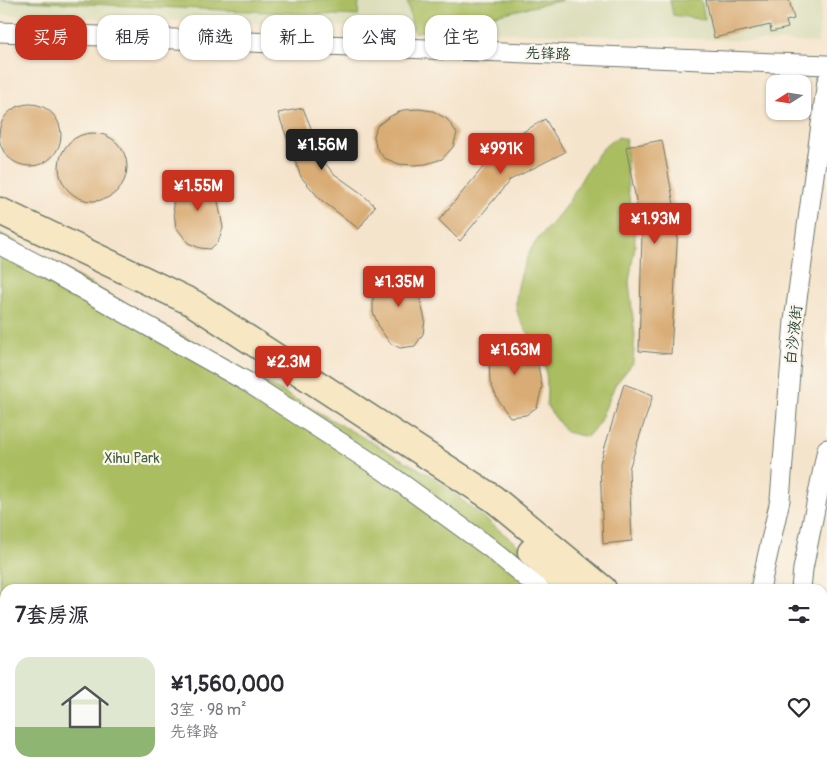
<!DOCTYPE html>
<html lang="zh">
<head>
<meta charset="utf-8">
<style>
	body { margin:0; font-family:Pangolin,"LXGW WenKai TC",sans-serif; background:#f2f2f3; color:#2b2b33; height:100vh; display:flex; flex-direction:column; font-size:19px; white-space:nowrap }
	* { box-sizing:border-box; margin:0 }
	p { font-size:16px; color:#7c7c81 }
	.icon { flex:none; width:28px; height:28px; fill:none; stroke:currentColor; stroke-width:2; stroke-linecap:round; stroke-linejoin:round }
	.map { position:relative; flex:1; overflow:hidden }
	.panel { position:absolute; left:0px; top:584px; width:828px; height:196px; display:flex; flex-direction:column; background:#fff; border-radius:15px 15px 0 0; box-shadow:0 1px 4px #0004 }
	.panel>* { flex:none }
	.banner { position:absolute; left:15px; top:15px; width:500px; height:45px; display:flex; gap:10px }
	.needle { width:32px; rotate:258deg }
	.buttons { position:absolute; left:766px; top:75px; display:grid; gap:10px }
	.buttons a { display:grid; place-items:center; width:45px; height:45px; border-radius:10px; background:#fff; box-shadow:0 1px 4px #0004; font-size:25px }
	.price { position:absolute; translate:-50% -42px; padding:0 11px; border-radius:5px; background:#c8321e; color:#fff; font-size:16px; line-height:32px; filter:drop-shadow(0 1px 2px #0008) }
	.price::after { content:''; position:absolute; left:50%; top:30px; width:15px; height:11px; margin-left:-8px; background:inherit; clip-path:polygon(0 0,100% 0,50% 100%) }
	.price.on { background:#222; color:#fff }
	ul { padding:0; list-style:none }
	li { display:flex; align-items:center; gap:15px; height:125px; padding:0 15px }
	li+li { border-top:1px solid #e1e1e2 }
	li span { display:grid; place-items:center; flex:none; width:140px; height:100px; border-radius:15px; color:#555 }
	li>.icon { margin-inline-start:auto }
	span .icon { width:60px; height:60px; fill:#fffc; stroke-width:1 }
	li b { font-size:21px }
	h2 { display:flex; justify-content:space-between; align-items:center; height:60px; padding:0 15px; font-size:21px }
	.tag { padding:0 18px; border-radius:15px; background:#fff; box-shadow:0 1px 4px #0004; font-size:18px; line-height:45px }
	.tag.on { background:#c8321e; color:#fff }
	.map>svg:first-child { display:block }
	.built { fill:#dcdebc }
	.green { fill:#aabd61; stroke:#647d4a }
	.water { fill:#61b2dc; stroke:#407888 }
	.building { fill:#d9ac74 }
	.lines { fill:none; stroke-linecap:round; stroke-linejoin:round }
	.street-casing { stroke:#6a7769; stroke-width:21 }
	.secondary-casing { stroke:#6a7769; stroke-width:29 }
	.street { stroke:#fff; stroke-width:19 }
	.secondary { stroke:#f7e8c3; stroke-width:26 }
	.labels { text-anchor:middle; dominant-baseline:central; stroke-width:4.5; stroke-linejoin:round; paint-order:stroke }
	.street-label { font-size:15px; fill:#1f3d34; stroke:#fbf7ec }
	.park-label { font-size:15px; fill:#425d3f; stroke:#fbf7ec }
</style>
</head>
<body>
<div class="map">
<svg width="827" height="779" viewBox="0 0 827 779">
	<rect width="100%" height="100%" fill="#fbf7ec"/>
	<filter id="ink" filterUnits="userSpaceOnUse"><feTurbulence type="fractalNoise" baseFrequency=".02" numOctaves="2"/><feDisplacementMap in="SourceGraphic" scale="10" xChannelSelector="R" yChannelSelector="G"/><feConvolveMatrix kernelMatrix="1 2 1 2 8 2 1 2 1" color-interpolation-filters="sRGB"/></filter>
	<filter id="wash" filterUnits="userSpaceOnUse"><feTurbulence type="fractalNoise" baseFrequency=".0096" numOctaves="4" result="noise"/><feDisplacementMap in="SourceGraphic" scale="20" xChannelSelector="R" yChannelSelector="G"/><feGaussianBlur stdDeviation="1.12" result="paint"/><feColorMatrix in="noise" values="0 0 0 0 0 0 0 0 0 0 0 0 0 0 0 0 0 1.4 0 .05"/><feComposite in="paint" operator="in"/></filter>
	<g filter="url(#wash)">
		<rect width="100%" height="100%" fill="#f5e4cc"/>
		<path class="built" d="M0,0H822L818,43L0,15Z"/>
		<g class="green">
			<path d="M0,0H359L358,16Z"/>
			<path d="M407,0H563L414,33Z"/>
			<path d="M670,0H701L705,20L673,15Z"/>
			<path d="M619,137L626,139L628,191L635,227V246L629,282L635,335L633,363L615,385L599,423L587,437L566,432L546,405C548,390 547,365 541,352C533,337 517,323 516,305C515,292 523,265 529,253C535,239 554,222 564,208C579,188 595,146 619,137Z"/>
			<path d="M0,233L435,478L572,589H5V775H822L827,779H0Z"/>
		</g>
		<path class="water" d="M0,655L5,662V775H332L336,779H0Z"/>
		<g id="blocks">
			<g class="building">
				<path d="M706,0H789L794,19L786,21L788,28L771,32L770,25L714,38Z"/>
				<circle cx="30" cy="135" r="31"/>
				<path d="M303,108L325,163L333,173L361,193L375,206L359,229L320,199L301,177L278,113Z"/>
				<path d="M419,109L433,111L447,119L457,133L453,147L442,159L426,164L414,165L399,164L384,158L376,147L374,136L377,126L389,117L403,110Z"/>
				<path d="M545,119L565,152L510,180L460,241L439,220L485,165L481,157Z"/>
				<circle cx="93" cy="167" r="34"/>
				<path d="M662,140L678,226L671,354L639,351L642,233L626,147Z"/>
				<path d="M188,175H202L216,191L223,228L218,242L210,249L200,248L188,243L176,227L173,205L175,185Z"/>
				<path d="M398,268L409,274L416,283L425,320L423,334L415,346L400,348L390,343L380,329L373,312V296L375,281L385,271Z"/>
				<path d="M516,336L525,338L531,349L538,365L542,387L537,407L526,415L510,417L499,402L490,382L489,361L495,346L506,337Z"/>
				<path d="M624,384L653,395L629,469L632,541L603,544L600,463Z"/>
			</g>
		</g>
	</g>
	<g filter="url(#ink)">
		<use href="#blocks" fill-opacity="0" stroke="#6a7769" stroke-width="1"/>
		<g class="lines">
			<defs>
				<g id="street">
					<path d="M0,32L827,65"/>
					<path d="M0,245L45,268L249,383L383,470L489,547L540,589"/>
					<path d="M760,589L780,500L794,321L827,81"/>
					<path d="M801,589L803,569L827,449"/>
					<path d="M762,775L767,779"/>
				</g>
				<g id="secondary">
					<path d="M0,211L193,303L494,499L603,589"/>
					<path d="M531,552L573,589"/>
					<path d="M822,765L827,769"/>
					<path d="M803,775L810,779"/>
				</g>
			</defs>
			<use href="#street" class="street-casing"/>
			<use href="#secondary" class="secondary-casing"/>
			<use href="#street" class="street"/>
			<use href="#secondary" class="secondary"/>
		</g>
	</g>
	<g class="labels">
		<g class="street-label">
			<text transform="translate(548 54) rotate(2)">先锋路</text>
			<text transform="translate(794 335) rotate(-84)">白沙液街</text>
		</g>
		<g class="park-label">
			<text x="132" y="458">Xihu Park</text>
		</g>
	</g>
</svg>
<div class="buttons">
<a><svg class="needle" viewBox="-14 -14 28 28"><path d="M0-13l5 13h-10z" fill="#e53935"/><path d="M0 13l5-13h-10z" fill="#7c7c81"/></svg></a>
</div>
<b class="price on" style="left:322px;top:171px">¥1.56M</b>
<b class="price" style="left:501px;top:175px">¥991K</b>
<b class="price" style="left:198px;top:212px">¥1.55M</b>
<b class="price" style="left:655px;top:245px">¥1.93M</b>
<b class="price" style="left:399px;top:308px">¥1.35M</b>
<b class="price" style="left:515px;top:376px">¥1.63M</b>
<b class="price" style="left:288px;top:388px">¥2.3M</b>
<div class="banner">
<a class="tag on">买房</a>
<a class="tag">租房</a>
<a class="tag">筛选</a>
<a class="tag">新上</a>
<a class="tag">公寓</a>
<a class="tag">住宅</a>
</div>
<section class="panel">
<h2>7套房源<svg class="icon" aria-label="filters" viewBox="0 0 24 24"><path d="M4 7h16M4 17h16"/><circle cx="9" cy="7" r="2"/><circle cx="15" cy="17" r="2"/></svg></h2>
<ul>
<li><span style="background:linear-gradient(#dfe7d0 70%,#8fb573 0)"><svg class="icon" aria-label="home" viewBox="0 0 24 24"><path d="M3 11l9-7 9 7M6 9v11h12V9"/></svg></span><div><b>¥1,560,000</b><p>3室 · 98 m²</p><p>先锋路</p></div><svg class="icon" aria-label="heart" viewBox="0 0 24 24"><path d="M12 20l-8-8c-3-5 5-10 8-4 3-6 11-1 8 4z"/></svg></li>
</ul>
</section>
</div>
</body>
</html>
